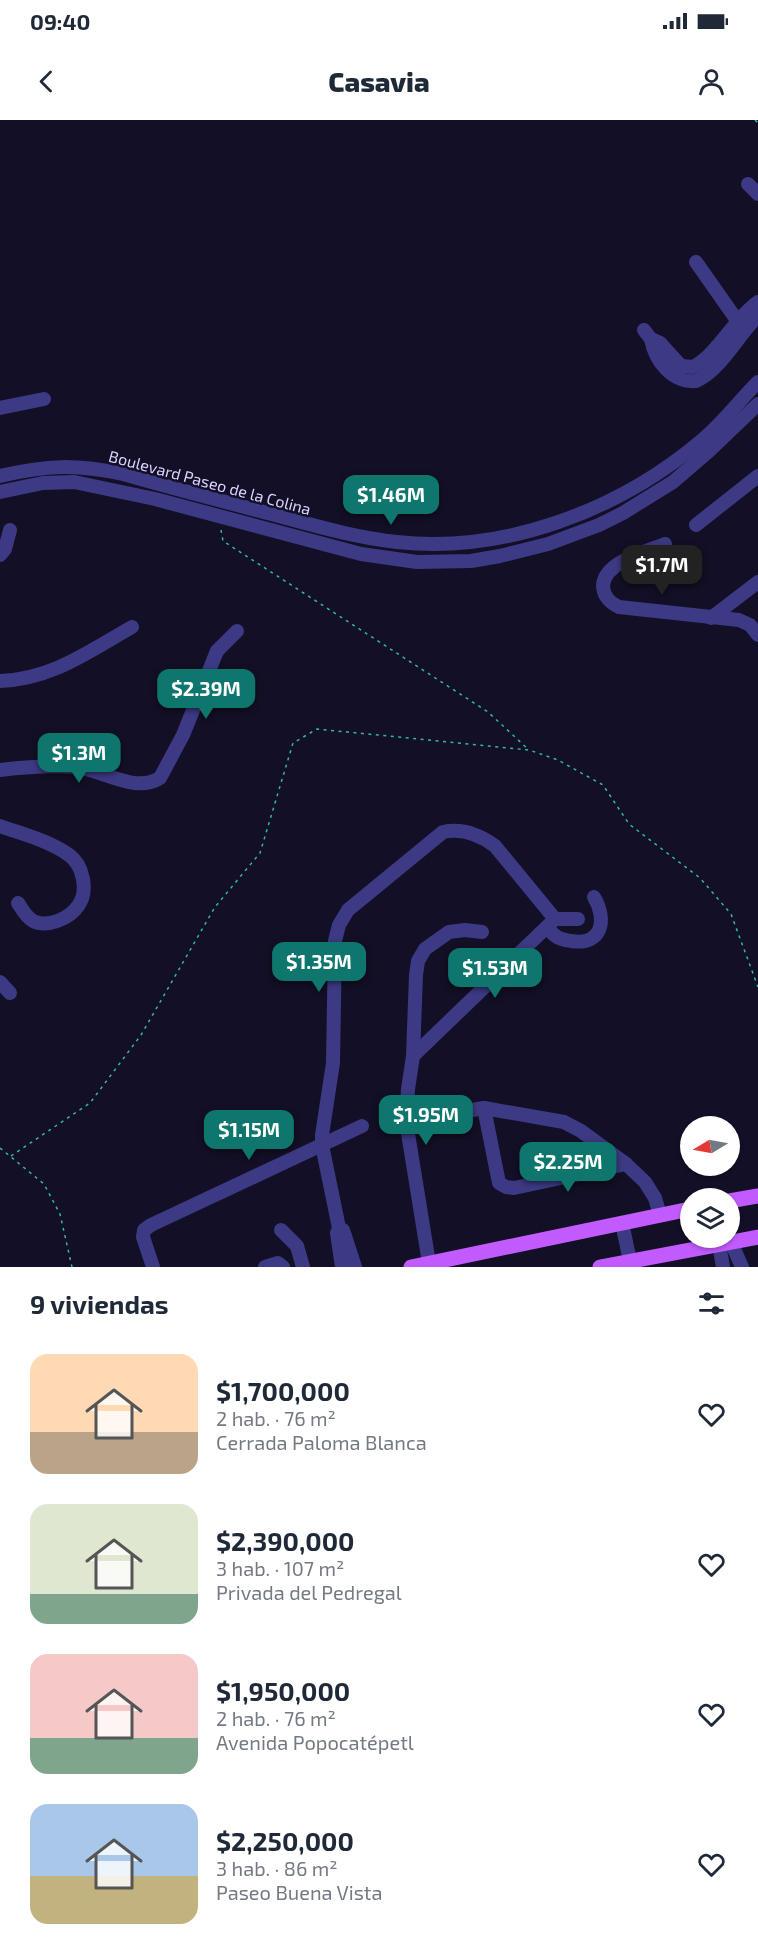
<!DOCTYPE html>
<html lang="es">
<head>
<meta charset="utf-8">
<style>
	body { margin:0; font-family:"Exo 2",sans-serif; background:#f6f6f7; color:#1f2937; height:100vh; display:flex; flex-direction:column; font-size:22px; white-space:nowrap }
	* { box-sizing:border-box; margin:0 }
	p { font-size:20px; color:#747a83 }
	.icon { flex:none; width:33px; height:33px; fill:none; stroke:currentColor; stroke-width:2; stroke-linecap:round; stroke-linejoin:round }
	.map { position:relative; height:1147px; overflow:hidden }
	.details { display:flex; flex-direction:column; background:#fff; flex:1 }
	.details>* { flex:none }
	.needle { width:39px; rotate:260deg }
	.buttons { position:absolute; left:680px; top:996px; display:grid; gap:12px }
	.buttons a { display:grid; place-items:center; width:60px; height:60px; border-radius:50%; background:#fff; box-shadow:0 2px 4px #0004; font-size:30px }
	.price { position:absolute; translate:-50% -51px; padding:0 14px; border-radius:12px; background:#0f766e; color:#fff; font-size:20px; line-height:39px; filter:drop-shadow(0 2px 3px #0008) }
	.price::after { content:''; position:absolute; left:50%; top:36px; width:18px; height:14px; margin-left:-9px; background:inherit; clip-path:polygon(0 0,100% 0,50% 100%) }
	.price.selected { background:#222; color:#fff }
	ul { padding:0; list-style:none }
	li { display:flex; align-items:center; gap:18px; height:150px; padding:0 30px }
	li span { display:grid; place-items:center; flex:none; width:168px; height:120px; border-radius:18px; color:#555 }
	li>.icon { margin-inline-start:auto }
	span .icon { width:72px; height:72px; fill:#fffc; stroke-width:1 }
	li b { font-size:26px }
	h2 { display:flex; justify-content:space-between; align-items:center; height:72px; padding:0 30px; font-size:26px }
	.status { display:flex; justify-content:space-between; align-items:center; height:42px; padding:0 30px; background:#fff; direction:ltr }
	.status svg { height:16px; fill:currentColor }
	header { display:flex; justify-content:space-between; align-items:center; height:78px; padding:0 30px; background:#fff; font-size:27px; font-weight:800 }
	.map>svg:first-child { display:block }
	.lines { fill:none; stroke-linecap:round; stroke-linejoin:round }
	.path { stroke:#2fb8b0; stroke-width:1.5; stroke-dasharray:3 4.5; stroke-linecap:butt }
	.minor { stroke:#3d3a85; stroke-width:14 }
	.major { stroke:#c25bff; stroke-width:15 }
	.labels { text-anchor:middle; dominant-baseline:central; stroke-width:5; stroke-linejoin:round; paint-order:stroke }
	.street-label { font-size:16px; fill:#d9d4ff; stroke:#130f26 }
</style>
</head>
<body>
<div class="status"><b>09:40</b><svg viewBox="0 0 49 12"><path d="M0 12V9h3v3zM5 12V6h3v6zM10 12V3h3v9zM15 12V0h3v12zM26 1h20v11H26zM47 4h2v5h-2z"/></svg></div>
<header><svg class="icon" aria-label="back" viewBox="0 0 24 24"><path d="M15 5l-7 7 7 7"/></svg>Casavia<svg class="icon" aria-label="person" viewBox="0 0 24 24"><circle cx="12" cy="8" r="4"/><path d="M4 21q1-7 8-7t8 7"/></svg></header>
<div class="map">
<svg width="758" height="1147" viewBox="0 0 758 1147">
	<rect width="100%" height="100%" fill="#130f26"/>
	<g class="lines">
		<g class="path">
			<path d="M755,0L758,3"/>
			<path d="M221,410L223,421L488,592L529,630"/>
			<path d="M0,1028L44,1064L60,1094L72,1147"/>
			<path d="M11,1036L90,983L141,915L215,787L260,733L293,623L317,609L529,630L558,640L603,665L629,704L700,758L731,794L758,867"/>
		</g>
		<g class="minor">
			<path d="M748,64L758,74"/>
			<path d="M696,142L741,206"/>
			<path d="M644,210L651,219L660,223L681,246L693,247C717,235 734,199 758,182"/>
			<path d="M651,219C655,241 672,263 696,261C720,251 738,215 758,196"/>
			<path d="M0,288L44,279"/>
			<path d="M0,356C47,345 76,344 123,354C169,367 214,379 260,391C306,403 350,417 397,422C505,434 619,390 701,321C722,304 739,281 758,262"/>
			<path d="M0,372L43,363L74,362L155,379L361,434L417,442L471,441L500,436L548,424L599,405L623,393L673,362L709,331L758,284"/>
			<path d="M696,405L758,356"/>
			<path d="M665,424C645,432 605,442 603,465C603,476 609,482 619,487L739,500L750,505L758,515"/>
			<path d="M0,435L5,429L10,410"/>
			<path d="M711,498L758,462"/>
			<path d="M0,561C52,559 88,532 132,507"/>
			<path d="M0,650C25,647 50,645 75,647C102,649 134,674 160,658L183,615L217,531L237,511"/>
			<path d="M0,706C22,714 50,721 69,735C83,745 89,771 78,786C69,799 47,808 33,801C26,797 22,789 18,783"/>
			<path d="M555,799H578"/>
			<path d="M547,808C550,811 554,815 557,817C562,820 567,820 571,821C603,826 607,799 594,777"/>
			<path d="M0,862L10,873"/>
			<path d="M413,936L555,799"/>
			<path d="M484,988L499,1063L506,1067L514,1068L626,1044"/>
			<path d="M406,1001L484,988L564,1002L581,1011L626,1044L645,1062L655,1078L660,1095"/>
			<path d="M622,1103L630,1141L634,1147"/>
			<path d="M281,1110L297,1126L303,1147"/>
			<path d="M343,1110L355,1147"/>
			<path d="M731,1122L742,1147"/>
			<path d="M719,1124L723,1147"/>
			<path d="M429,1143L406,1001L408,969L413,936L416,855L418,841L425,829L449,812L465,810L482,812"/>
			<path d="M153,1147L143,1117L144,1110L151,1105L362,1006"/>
			<path d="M265,1147L278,1143L283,1147"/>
			<path d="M342,1147L337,1113L339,1108L322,1025V1015L333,943L335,821L339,805L348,790L443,712C462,708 480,715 495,726L555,799"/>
		</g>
		<g class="major">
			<path d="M729,1081L758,1076"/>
			<path d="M411,1147L690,1089"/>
			<path d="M600,1147L758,1117"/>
		</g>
	</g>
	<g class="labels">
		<g class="street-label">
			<text transform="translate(210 362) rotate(15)">Boulevard Paseo de la Colina</text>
		</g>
	</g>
</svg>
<div class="buttons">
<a><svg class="needle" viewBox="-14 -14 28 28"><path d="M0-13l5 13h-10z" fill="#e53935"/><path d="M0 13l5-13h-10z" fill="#747a83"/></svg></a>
<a><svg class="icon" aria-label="layers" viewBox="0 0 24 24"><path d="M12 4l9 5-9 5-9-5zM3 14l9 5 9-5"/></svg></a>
</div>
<b class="price" style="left:391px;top:406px">$1.46M</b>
<b class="price selected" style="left:662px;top:476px">$1.7M</b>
<b class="price" style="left:206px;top:600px">$2.39M</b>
<b class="price" style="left:79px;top:664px">$1.3M</b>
<b class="price" style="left:319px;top:873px">$1.35M</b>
<b class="price" style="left:495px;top:879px">$1.53M</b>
<b class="price" style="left:426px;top:1026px">$1.95M</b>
<b class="price" style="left:249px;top:1041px">$1.15M</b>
<b class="price" style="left:568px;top:1073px">$2.25M</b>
</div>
<section class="details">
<h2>9 viviendas<svg class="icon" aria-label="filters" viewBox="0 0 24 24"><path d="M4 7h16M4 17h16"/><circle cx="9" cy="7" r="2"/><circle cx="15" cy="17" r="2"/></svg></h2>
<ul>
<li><span style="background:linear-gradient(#ffd9b3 65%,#b9a48a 0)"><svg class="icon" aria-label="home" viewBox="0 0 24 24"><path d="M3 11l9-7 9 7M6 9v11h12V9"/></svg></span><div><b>$1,700,000</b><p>2 hab. · 76 m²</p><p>Cerrada Paloma Blanca</p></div><svg class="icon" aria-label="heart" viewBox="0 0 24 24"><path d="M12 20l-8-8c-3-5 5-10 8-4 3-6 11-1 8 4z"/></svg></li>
<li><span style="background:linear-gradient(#dfe7d0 75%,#7fa58c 0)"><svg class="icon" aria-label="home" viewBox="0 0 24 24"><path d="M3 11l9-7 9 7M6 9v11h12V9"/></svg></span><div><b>$2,390,000</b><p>3 hab. · 107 m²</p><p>Privada del Pedregal</p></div><svg class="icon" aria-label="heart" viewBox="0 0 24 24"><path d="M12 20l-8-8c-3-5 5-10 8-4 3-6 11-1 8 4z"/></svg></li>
<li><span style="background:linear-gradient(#f6c9c9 70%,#7fa58c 0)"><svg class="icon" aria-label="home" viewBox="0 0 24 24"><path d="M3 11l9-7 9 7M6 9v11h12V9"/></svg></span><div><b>$1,950,000</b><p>2 hab. · 76 m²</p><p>Avenida Popocatépetl</p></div><svg class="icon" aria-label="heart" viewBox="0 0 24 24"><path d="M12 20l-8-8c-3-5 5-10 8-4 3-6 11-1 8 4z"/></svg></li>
<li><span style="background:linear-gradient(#a9c7e8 60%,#c2b280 0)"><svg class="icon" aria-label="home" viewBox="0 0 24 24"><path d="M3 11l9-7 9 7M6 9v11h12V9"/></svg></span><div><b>$2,250,000</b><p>3 hab. · 86 m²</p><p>Paseo Buena Vista</p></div><svg class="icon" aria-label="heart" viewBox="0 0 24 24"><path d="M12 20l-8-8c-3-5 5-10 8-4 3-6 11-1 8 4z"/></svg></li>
</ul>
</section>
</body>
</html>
